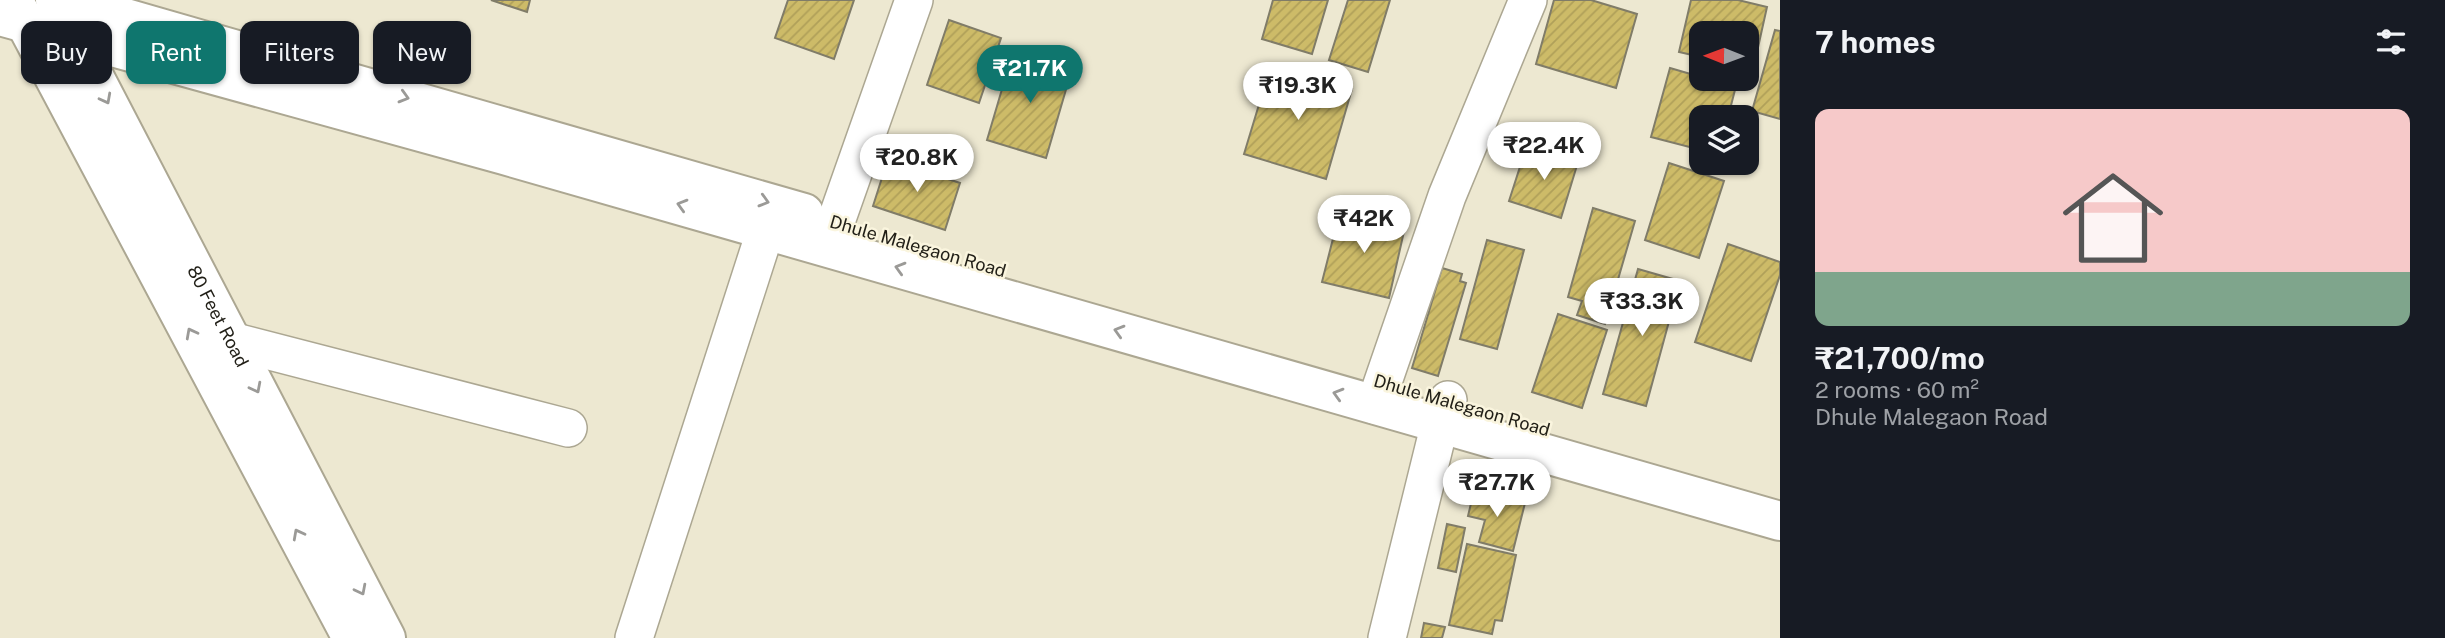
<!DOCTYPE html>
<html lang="en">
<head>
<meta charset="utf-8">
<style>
	body { margin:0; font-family:"Public Sans",sans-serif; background:#242831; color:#f1f3f6; height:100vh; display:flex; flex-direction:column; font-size:26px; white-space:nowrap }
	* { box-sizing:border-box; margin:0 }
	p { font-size:23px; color:#9ea1a6 }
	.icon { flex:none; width:38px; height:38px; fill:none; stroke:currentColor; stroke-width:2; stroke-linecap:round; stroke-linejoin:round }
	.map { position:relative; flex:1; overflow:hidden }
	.details { display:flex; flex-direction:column; background:#171b24; width:665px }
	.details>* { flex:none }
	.banner { position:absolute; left:21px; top:21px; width:665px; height:63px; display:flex; gap:14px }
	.needle { width:46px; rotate:271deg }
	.controls { position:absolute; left:1689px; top:21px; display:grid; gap:14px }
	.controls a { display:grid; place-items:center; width:70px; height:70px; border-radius:14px; background:#171b24; box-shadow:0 2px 5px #0004; font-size:35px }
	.price { position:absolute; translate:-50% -60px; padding:0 16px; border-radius:24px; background:#fff; color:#222; font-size:23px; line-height:46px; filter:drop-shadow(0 2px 4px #0008) }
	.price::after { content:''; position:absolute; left:50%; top:42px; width:21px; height:16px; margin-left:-10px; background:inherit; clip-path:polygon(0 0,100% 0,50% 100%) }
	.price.active { background:#0f766e; color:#fff }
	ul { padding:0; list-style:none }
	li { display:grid; align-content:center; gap:14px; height:371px; padding:0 35px }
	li+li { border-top:2px solid #363941 }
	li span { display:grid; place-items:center; height:217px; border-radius:14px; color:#555 }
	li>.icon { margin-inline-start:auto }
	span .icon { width:126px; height:126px; fill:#fffc; stroke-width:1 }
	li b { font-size:30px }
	h2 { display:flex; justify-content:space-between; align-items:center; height:84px; padding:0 35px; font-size:30px }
	.chip { padding:0 24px; border-radius:14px; background:#171b24; box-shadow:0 2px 5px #0004; font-size:24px; line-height:63px }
	.chip.active { background:#0f766e; color:#fff }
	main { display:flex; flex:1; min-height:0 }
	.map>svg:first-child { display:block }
	.building { fill:url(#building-hatch); stroke:#807c68; stroke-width:2 }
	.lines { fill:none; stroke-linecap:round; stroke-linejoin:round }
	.minor-casing { stroke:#aca792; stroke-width:40 }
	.major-casing { stroke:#aca792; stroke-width:42 }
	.minor { stroke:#fff; stroke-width:37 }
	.major { stroke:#fff; stroke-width:38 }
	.oneway { stroke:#9b9a97 }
	.labels { text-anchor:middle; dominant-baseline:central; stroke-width:5; stroke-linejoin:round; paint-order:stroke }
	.street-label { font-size:18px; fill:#211f17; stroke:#faf5de }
</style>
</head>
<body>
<main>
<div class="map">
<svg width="1780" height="638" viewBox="0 0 1780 638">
	<defs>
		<pattern id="building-hatch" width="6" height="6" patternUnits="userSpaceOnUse" patternTransform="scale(1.75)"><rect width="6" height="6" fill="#cdbb68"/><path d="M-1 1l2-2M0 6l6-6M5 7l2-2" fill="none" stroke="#b0a059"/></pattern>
	</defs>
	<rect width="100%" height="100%" fill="#ede8d1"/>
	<g class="building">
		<path d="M491,0H530L527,12Z"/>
		<path d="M788,0H854L834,59L775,38Z"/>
		<path d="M1273,0H1328L1312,54L1262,39Z"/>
		<path d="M1348,0H1390L1368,72L1329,60Z"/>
		<path d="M1554,0H1591L1637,14L1616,88L1536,64Z"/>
		<path d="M1691,0H1738L1767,7L1753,70L1746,68V33H1701V57L1679,52Z"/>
		<path d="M949,20L1001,38L979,103L927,85Z"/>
		<path d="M1775,30L1780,31V119L1752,111Z"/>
		<path d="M1013,52L1072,69L1046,158L987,140Z"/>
		<path d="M1271,65L1352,89L1326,179L1244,154Z"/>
		<path d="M1670,68L1701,77V79L1736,86L1728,117H1701V150L1651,137Z"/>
		<path d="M1527,145L1578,162L1561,218L1509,201Z"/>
		<path d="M888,159L960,183L945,230L873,206Z"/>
		<path d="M1669,163L1724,181L1699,258L1645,240Z"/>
		<path d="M1593,208L1635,221L1605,324L1577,315L1582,301L1568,297Z"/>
		<path d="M1340,211L1405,227L1389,298L1322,282Z"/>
		<path d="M1487,240L1524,250L1497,349L1460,339Z"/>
		<path d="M1728,244L1780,262V275L1751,361L1695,342Z"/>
		<path d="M1442,268L1462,274L1460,281L1466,283L1438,376L1412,368Z"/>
		<path d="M1638,269L1680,281L1646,406L1603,394Z"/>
		<path d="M1558,314L1607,330L1582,408L1532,392Z"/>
		<path d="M1474,491L1525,503L1513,551L1479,542L1485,520L1468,516Z"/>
		<path d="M1447,524L1465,528L1456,572L1438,568Z"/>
		<path d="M1467,544L1516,555L1502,621L1495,620L1492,634L1449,625Z"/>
		<path d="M1424,623L1445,627L1442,638H1421Z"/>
	</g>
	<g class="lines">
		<defs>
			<g id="minor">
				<path d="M827,247L914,0"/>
				<path d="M231,341L568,428"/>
				<path d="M1375,405L1447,196L1528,0"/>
				<path d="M634,638L766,229"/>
				<path d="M1387,638L1440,423L1448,400"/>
			</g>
			<g id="major">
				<path d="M55,0L122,17L804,213"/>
				<path d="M18,9L352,638"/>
				<path d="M0,16L504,155L1780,521"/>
				<path id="s1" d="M63,23L72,34L386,638"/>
			</g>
		</defs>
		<use href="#minor" class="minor-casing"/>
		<use href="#major" class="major-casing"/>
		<use href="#minor" class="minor"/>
		<use href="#major" class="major"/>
	</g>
	<defs><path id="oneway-chevron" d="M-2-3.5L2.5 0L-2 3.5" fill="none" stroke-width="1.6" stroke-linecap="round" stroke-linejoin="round" transform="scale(1.75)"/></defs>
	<g class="oneway">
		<use href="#oneway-chevron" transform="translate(404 97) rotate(16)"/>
		<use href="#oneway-chevron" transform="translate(106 99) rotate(62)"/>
		<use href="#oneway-chevron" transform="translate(764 201) rotate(16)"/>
		<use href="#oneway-chevron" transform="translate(682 205) rotate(-164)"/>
		<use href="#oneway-chevron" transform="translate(900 268) rotate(-164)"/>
		<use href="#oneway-chevron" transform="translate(1119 331) rotate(-164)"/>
		<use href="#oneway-chevron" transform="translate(191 333) rotate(-118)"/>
		<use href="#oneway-chevron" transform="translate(256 388) rotate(63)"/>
		<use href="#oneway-chevron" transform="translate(1338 394) rotate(-164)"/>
		<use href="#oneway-chevron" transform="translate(298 534) rotate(-118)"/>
		<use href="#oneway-chevron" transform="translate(361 590) rotate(63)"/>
	</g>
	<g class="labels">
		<g class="street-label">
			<text transform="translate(918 246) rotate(16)">Dhule Malegaon Road</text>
			<text stroke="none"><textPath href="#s1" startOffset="332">80 Feet Road</textPath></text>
			<text transform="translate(1462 405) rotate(16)">Dhule Malegaon Road</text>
		</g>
	</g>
</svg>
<div class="controls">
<a><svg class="needle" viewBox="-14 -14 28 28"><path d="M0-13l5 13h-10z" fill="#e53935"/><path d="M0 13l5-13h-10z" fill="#9ea1a6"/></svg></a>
<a><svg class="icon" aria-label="layers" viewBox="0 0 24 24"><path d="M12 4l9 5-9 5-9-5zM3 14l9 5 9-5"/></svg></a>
</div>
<b class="price active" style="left:1030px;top:105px">₹21.7K</b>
<b class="price" style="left:1298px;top:122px">₹19.3K</b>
<b class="price" style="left:1544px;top:182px">₹22.4K</b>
<b class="price" style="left:917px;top:194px">₹20.8K</b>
<b class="price" style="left:1364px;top:255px">₹42K</b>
<b class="price" style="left:1642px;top:338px">₹33.3K</b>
<b class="price" style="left:1497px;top:519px">₹27.7K</b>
<div class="banner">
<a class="chip">Buy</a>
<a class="chip active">Rent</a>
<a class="chip">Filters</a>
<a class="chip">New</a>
</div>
</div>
<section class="details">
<h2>7 homes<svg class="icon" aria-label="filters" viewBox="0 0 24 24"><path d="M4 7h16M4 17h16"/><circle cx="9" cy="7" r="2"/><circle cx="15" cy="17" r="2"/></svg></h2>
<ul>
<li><span style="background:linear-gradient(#f6c9c9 75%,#7fa58c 0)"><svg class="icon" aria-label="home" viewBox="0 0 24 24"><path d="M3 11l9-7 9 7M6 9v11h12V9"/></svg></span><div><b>₹21,700/mo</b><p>2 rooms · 60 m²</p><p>Dhule Malegaon Road</p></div></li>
</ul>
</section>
</main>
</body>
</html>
